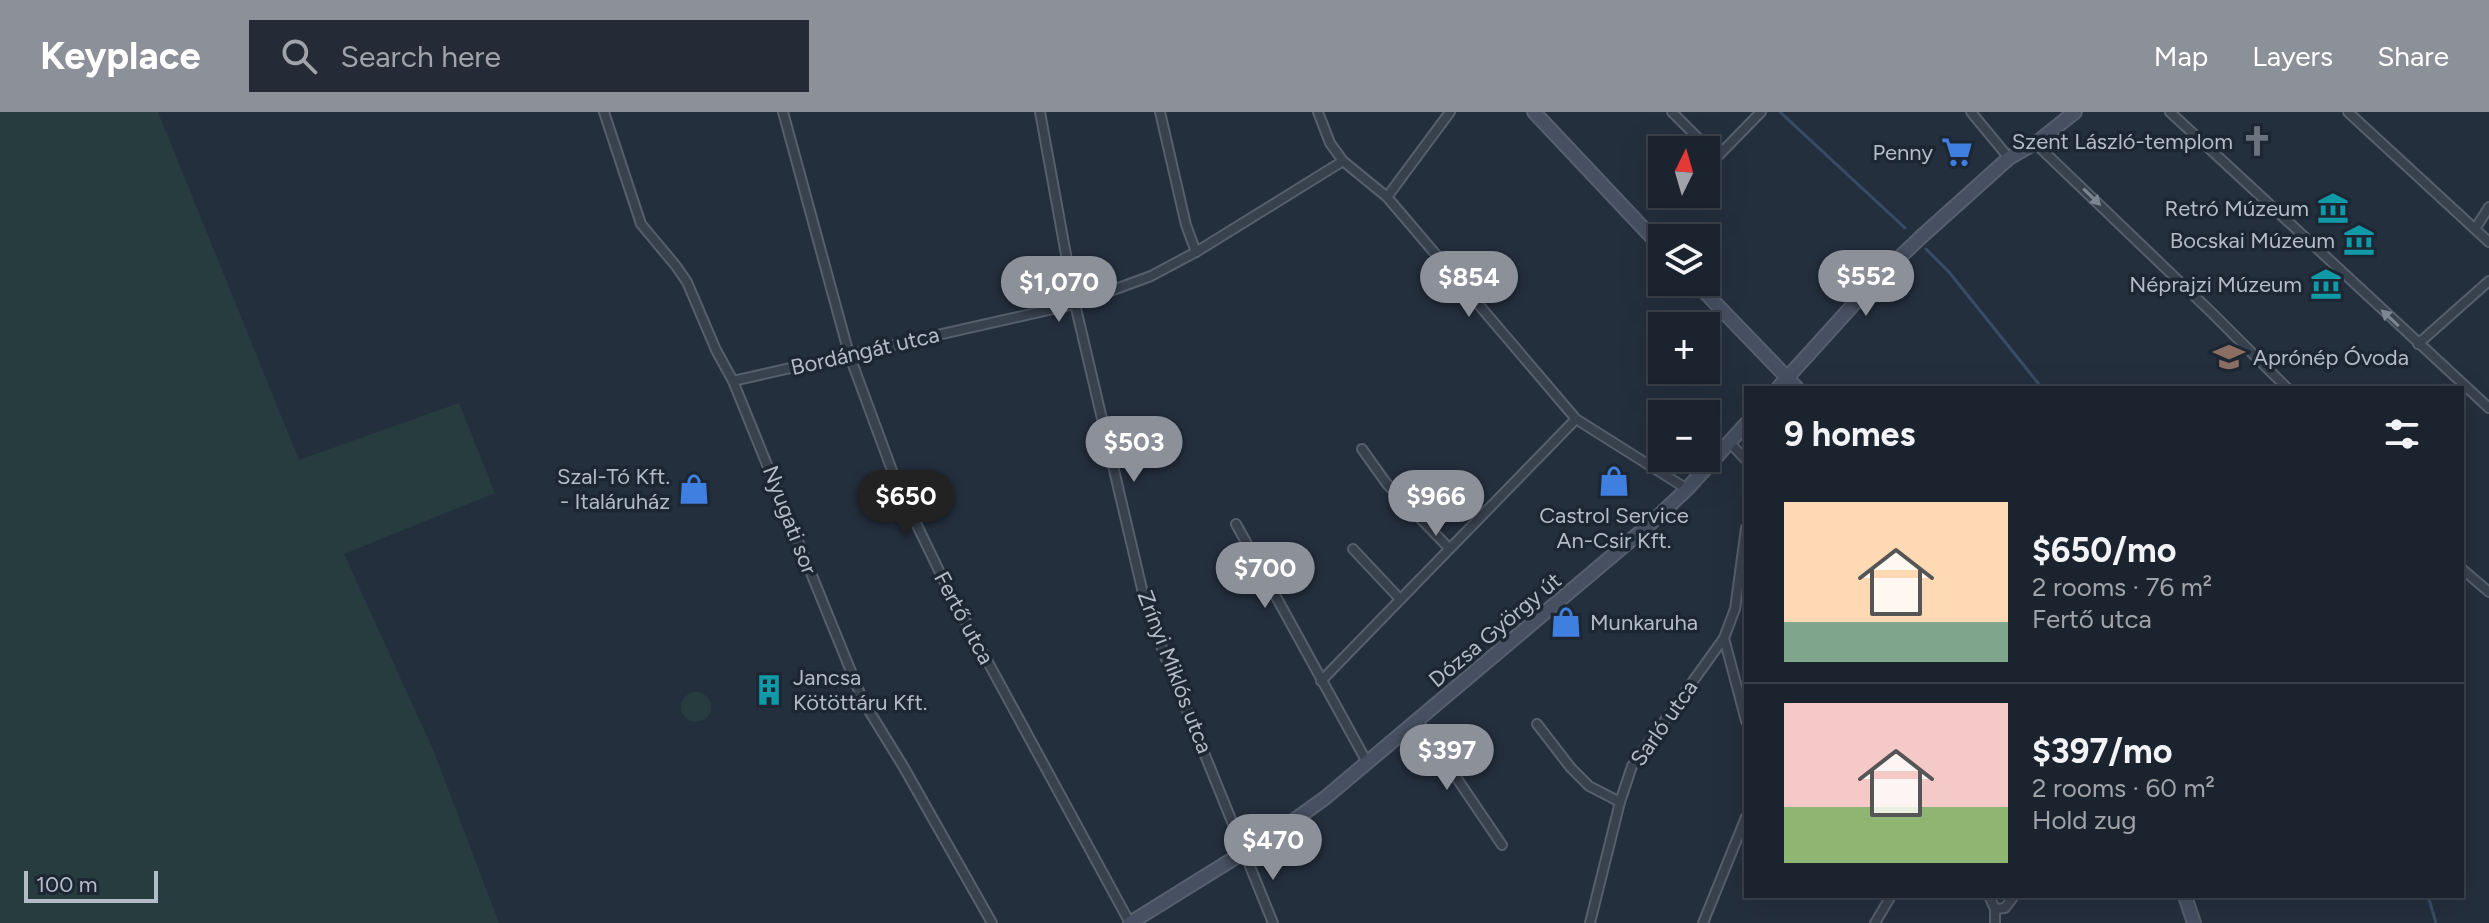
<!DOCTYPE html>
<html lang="en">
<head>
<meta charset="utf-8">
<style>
	body { margin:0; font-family:Figtree,sans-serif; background:#242b36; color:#f1f3f6; height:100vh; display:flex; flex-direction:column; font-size:30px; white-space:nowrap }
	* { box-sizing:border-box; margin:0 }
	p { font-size:26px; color:#a0a4aa }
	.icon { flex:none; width:44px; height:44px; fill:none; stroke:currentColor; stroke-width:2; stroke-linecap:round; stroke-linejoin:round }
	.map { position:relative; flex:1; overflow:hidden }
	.drawer { position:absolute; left:1744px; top:274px; width:720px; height:512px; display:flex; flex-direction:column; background:#1b232e; border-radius:0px; box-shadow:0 8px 32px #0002,0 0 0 2px #39404a }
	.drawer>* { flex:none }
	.needle { width:52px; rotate:5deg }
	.controls { position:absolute; left:1648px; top:24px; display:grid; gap:16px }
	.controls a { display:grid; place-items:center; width:72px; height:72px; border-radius:0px; background:#1b232e; box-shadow:0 8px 32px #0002,0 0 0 2px #39404a; font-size:40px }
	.scale { position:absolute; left:24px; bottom:20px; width:134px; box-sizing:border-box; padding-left:8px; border:4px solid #b4bcc9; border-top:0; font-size:22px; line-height:28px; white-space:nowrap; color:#b4bcc9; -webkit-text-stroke:6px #1d2633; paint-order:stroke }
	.price { position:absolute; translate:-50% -68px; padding:0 18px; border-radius:28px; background:#8c9099; color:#fff; font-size:26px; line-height:52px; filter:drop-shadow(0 2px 4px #0008) }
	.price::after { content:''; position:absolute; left:50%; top:48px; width:24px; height:18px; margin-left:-12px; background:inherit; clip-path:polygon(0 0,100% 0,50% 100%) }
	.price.active { background:#222; color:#fff }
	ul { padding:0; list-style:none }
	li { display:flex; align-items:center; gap:24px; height:200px; padding:0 40px }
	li+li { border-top:2px solid #39404a }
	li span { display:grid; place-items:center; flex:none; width:224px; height:160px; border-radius:0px; color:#555 }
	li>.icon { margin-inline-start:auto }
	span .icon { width:96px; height:96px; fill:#fffc; stroke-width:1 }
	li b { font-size:34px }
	h2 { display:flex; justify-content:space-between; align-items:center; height:96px; padding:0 40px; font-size:34px }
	header { display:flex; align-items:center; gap:48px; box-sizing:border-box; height:112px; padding:0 40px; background:#8c9099; color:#fff }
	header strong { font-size:38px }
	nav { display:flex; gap:44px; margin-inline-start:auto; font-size:28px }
	.search { width:560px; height:72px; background:#242b36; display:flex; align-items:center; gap:20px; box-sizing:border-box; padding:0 28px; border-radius:0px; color:#a0a4aa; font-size:30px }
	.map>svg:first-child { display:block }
	.green { fill:#263c3f }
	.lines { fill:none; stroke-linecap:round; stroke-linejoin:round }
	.stream { stroke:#394c67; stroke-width:3 }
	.street-casing { stroke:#565f6c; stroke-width:12 }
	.secondary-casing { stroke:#565f6c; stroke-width:16 }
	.street { stroke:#38414e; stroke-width:8 }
	.secondary { stroke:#465061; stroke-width:12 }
	.oneway { fill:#7c8592 }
	.labels { text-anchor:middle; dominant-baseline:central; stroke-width:7; stroke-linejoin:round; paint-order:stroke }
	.poi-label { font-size:22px; fill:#b4bcc9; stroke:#1d2633; text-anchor:end }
	.street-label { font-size:22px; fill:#b4bcc9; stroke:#1d2633 }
</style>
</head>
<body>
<header>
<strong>Keyplace</strong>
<div class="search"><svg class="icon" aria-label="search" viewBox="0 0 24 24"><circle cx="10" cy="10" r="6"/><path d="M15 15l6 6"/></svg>Search here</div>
<nav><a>Map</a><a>Layers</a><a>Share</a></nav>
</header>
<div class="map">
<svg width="2489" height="811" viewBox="0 0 2489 811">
	<rect width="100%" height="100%" fill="#242f3e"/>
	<g class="green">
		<path d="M0,0H158L299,348L459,291L495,381L344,442L434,640L499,811H0Z"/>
		<circle cx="696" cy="595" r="15"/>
	</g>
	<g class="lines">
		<g class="stream">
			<path d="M1780,0L1905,116"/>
			<path d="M1926,137L1949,160L2042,276"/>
			<path d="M2428,784L2436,811"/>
		</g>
		<defs>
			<g id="street">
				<path d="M604,0L641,112L676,154L687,170L716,238L733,269L863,589L903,654L992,811"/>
				<path d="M783,0L849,242L897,372L946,473L1130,811"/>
				<path d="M1040,0L1075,192L1142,477L1164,542L1273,811"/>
				<path d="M1160,0L1186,113L1196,140"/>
				<path d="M1318,0L1330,31L1343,49L1387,85L1576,307L1687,377"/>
				<path d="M1672,0L1717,45L1761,0"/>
				<path d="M1971,0L2009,46"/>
				<path d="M2170,0L2489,296"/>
				<path d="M2348,0L2489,130"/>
				<path d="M2035,31L2210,199L2287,276"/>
				<path d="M1387,85L1450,0"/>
				<path d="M2475,117L2489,95"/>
				<path d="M2418,232L2489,169"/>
				<path d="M733,269L1075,192L1151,164L1196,140L1343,49"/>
				<path d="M1729,330L1746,348"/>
				<path d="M1362,337L1387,372L1449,436"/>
				<path d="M1236,412L1368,652"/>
				<path d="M1353,437L1400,487"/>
				<path d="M2462,457L2489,480"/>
				<path d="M1724,526L1746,609"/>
				<path d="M1321,569L1576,307"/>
				<path d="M1418,609L1502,733"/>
				<path d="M1537,612L1571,656L1589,674L1620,690"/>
				<path d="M1989,784L1995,797V811"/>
				<path d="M1995,797L2005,796L2014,784"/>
				<path d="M1590,811L1620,690L1632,654L1724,526L1735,497L1746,416"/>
				<path d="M1703,811L1746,705"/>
				<path d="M1875,811L1891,784"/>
			</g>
			<g id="secondary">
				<path d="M1534,0L1662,136"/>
				<path d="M1695,170L1797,276"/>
				<path d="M1778,276L1873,171L1921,125L2009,46L2040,28L2075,0"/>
				<path d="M2185,784L2194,811"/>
				<path d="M1130,811L1286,714L1325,686L1650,412L1687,377L1746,312"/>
			</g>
		</defs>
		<use href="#street" class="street-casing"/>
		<use href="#secondary" class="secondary-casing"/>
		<use href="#street" class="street"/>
		<use href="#secondary" class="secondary"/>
	</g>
	<defs><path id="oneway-solid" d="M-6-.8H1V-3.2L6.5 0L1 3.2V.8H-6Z" transform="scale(2)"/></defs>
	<g class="oneway">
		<use href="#oneway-solid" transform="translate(2092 85) rotate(44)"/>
		<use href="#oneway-solid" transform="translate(2390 206) rotate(-137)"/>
	</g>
	<defs>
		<symbol id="church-bare" viewBox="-9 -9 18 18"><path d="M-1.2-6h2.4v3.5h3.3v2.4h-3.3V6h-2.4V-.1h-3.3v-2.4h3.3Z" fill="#6b7280" stroke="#1d2633" stroke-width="2.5" paint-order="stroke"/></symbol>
		<symbol id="supermarket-bare" viewBox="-9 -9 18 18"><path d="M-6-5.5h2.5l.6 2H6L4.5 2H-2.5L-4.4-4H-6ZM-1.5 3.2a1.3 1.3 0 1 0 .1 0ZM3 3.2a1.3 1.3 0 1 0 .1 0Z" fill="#3f7fe0" stroke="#1d2633" stroke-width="2.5" paint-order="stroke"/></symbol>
		<symbol id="museum-bare" viewBox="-9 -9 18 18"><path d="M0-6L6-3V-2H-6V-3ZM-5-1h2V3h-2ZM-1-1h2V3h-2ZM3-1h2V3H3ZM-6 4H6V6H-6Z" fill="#0f9aa8" stroke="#1d2633" stroke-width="2.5" paint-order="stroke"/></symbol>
		<symbol id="school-bare" viewBox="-9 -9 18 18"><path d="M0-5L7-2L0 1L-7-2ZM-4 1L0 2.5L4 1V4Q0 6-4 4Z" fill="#8d6e63" stroke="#1d2633" stroke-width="2.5" paint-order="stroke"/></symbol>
		<symbol id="shop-bare" viewBox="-9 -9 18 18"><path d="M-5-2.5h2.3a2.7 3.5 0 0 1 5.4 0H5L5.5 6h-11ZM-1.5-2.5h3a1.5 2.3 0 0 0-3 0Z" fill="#3f7fe0" stroke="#1d2633" stroke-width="2.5" paint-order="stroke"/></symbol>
		<symbol id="building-bare" viewBox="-9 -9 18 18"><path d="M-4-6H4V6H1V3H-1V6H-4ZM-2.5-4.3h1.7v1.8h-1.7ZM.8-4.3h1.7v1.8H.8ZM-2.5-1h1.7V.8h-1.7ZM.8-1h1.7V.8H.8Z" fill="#0f9aa8" stroke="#1d2633" stroke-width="2.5" paint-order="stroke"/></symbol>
	</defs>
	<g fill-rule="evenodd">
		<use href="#church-bare" x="2235" y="7" width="44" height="44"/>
		<use href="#supermarket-bare" x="1935" y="18" width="44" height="44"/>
		<use href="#museum-bare" x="2311" y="74" width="44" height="44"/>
		<use href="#museum-bare" x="2337" y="106" width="44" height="44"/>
		<use href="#museum-bare" x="2304" y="150" width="44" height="44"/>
		<use href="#school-bare" x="2207" y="223" width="44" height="44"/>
		<use href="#shop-bare" x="1592" y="347" width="44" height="44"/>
		<use href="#shop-bare" x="672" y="355" width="44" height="44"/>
		<use href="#shop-bare" x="1544" y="488" width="44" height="44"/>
		<use href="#building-bare" x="747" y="556" width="44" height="44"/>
	</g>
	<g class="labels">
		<g class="poi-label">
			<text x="2233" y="29">Szent László-templom</text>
			<text x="1933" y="40">Penny</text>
			<text x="2309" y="96">Retró Múzeum</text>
			<text x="2335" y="128">Bocskai Múzeum</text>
			<text x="2302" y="172">Néprajzi Múzeum</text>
			<text x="2253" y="245" text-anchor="start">Aprónép Óvoda</text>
			<text x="670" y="364">Szal-Tó Kft.<tspan x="670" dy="25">- Italáruház</tspan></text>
			<text x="1614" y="403" text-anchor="middle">Castrol Service<tspan x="1614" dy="25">An-Csir Kft.</tspan></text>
			<text x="1590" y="510" text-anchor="start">Munkaruha</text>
			<text x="793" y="565" text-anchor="start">Jancsa<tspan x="793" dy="25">Kötöttáru Kft.</tspan></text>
		</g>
		<g class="street-label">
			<text transform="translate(865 239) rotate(-13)">Bordángát utca</text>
			<text transform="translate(790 408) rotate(69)">Nyugati sor</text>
			<text transform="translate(964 506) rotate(62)">Fertő utca</text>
			<text transform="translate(1495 518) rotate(-40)">Dózsa György út</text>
			<text transform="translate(1175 560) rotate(69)">Zrínyi Miklós utca</text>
			<text transform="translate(1664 611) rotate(-55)">Sarló utca</text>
		</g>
	</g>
</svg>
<div class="controls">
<a><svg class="needle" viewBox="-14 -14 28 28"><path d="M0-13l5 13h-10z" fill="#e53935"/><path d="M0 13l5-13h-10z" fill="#a0a4aa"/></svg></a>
<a><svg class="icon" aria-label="layers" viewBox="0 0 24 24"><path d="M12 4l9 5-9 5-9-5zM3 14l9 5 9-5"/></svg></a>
<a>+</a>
<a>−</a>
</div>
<div class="scale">100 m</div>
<b class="price" style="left:1866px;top:206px">$552</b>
<b class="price" style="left:1469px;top:207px">$854</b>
<b class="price" style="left:1059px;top:212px">$1,070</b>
<b class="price" style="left:1134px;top:372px">$503</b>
<b class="price active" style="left:906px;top:426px">$650</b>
<b class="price" style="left:1436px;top:426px">$966</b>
<b class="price" style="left:1265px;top:498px">$700</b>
<b class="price" style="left:1447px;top:680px">$397</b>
<b class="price" style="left:1273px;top:770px">$470</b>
<section class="drawer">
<h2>9 homes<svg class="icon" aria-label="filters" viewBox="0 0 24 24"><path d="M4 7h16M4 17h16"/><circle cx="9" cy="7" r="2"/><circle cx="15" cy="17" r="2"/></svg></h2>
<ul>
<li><span style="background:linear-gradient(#ffd9b3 75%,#7fa58c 0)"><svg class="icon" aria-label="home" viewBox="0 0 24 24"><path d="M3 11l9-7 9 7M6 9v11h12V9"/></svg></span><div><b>$650/mo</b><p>2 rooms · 76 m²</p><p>Fertő utca</p></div></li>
<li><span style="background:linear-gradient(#f6c9c9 65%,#8fb573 0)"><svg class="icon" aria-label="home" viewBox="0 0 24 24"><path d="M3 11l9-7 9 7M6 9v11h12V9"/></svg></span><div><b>$397/mo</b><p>2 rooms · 60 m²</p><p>Hold zug</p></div></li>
</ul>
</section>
</div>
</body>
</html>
